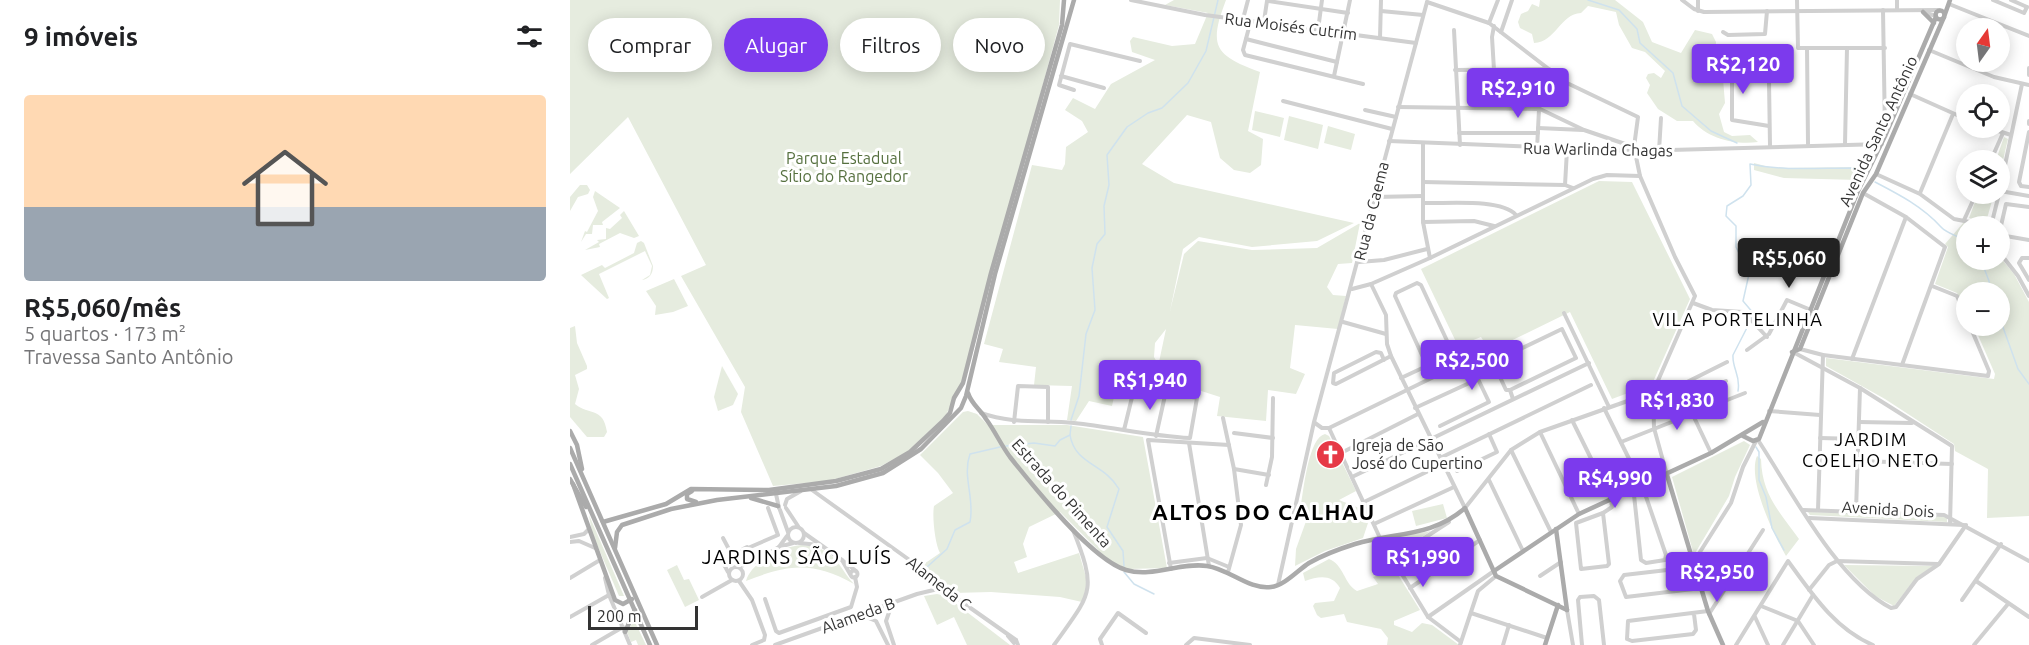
<!DOCTYPE html>
<html lang="pt">
<head>
<meta charset="utf-8">
<style>
	body { margin:0; font-family:Ubuntu,sans-serif; background:#f6f6f6; color:#202124; height:100vh; display:flex; flex-direction:column; font-size:22px; white-space:nowrap }
	* { box-sizing:border-box; margin:0 }
	p { font-size:20px; color:#757577 }
	.icon { flex:none; width:33px; height:33px; fill:none; stroke:currentColor; stroke-width:2; stroke-linecap:round; stroke-linejoin:round }
	.map { position:relative; flex:1; overflow:hidden }
	.details { display:flex; flex-direction:column; background:#fff; width:570px }
	.details>* { flex:none }
	.guide { position:absolute; left:18px; top:18px; width:570px; height:54px; display:flex; gap:12px }
	.needle { width:39px; rotate:14deg }
	.tools { position:absolute; left:1386px; top:18px; display:grid; gap:12px }
	.tools a { display:grid; place-items:center; width:54px; height:54px; border-radius:50%; background:#fff; box-shadow:0 3px 15px #0003; font-size:30px }
	.scale { position:absolute; left:18px; bottom:15px; width:110px; box-sizing:border-box; padding-left:6px; border:3px solid #333; border-top:0; font-size:16px; line-height:21px; white-space:nowrap; color:#333; -webkit-text-stroke:4px #fff; paint-order:stroke }
	.price { position:absolute; translate:-50% -51px; padding:0 14px; border-radius:6px; background:#7c3aed; color:#fff; font-size:20px; line-height:39px; filter:drop-shadow(0 2px 3px #0008) }
	.price::after { content:''; position:absolute; left:50%; top:36px; width:18px; height:14px; margin-left:-9px; background:inherit; clip-path:polygon(0 0,100% 0,50% 100%) }
	.price.on { background:#222; color:#fff }
	ul { padding:0; list-style:none }
	li { display:grid; align-content:center; gap:12px; height:318px; padding:0 24px }
	li span { display:grid; place-items:center; height:186px; border-radius:6px; color:#555 }
	li>.icon { margin-inline-start:auto }
	span .icon { width:108px; height:108px; fill:#fffc; stroke-width:1 }
	li b { font-size:26px }
	h2 { display:flex; justify-content:space-between; align-items:center; height:72px; padding:0 24px; font-size:26px }
	.tag { padding:0 21px; border-radius:27px; background:#fff; box-shadow:0 3px 15px #0003; font-size:21px; line-height:54px }
	.tag.on { background:#7c3aed; color:#fff }
	main { display:flex; flex:1; min-height:0 }
	.map>svg:first-child { display:block }
	.green { fill:#e6ecdf }
	.lines { fill:none; stroke-linecap:round; stroke-linejoin:round }
	.stream { stroke:#cfe2ee; stroke-width:1.5 }
	.minor { stroke:#d0d0d0; stroke-width:4 }
	.major { stroke:#ababab; stroke-width:4.5 }
	.labels { text-anchor:middle; dominant-baseline:central; stroke-width:6; stroke-linejoin:round; paint-order:stroke }
	.street-label { font-size:16px; fill:#333; stroke:#fff }
	.park-label { font-size:16px; fill:#56703f; stroke:#fff }
	.poi-label { font-size:16px; fill:#333; stroke:#fff; text-anchor:start }
	.neighbourhood-label { font-size:18px; letter-spacing:1.5px; fill:#000; stroke:#fff }
	.quarter-label { font-size:20px; letter-spacing:1.5px; fill:#000; stroke:#fff }
	.district-label { font-size:22px; font-weight:bold; letter-spacing:1.5px; fill:#000; stroke:#fff }
</style>
</head>
<body>
<main>
<section class="details">
<h2>9 imóveis<svg class="icon" aria-label="filters" viewBox="0 0 24 24"><path d="M4 7h16M4 17h16"/><circle cx="9" cy="7" r="2"/><circle cx="15" cy="17" r="2"/></svg></h2>
<ul>
<li><span style="background:linear-gradient(#ffd9b3 60%,#9aa5b1 0)"><svg class="icon" aria-label="home" viewBox="0 0 24 24"><path d="M3 11l9-7 9 7M6 9v11h12V9"/></svg></span><div><b>R$5,060/mês</b><p>5 quartos · 173 m²</p><p>Travessa Santo Antônio</p></div></li>
</ul>
</section>
<div class="map">
<svg width="1459" height="645" viewBox="0 0 1459 645">
	<rect width="100%" height="100%" fill="#fff"/>
	<g class="green">
		<path d="M0,0H490L489,25L392,382L376,415L337,452L311,466L258,481L203,486L171,412L175,387L111,276L136,265L58,117L0,174Z"/>
		<path d="M604,0H656C638,47 645,55 690,72L678,131L693,139L691,165L680,173L664,170L650,158L641,122L617,115L572,164L604,183L784,223L747,241L682,247L629,237L613,249L600,311L614,254L628,241L682,250L747,248L790,223L782,263L768,264L757,287L763,295L776,296L768,329L725,325L720,368L735,374L726,394L698,390L696,421L647,416L650,397L625,389L589,362L596,329L585,343L584,357C591,370 608,388 623,389L622,394L548,379L542,406L519,401L506,421L497,420L502,386L464,385L466,367L429,362L433,349L414,344L462,165L492,170L495,164L496,147L518,132L512,121L495,110L503,98L525,109L541,84L585,60L562,52L560,41L563,37L602,46L625,44L638,13L595,5Z"/>
		<path d="M970,0H1045L1073,22L1082,42L1111,53L1125,30L1142,34L1146,42L1143,78L1153,79L1155,103L1149,114L1154,132L1162,136L1180,135L1188,142C1165,145 1138,139 1123,121H1107L1088,109L1077,93L1080,85L1076,78L1078,74L1084,73L1091,78L1095,71L1075,52L1062,48L1049,25L1046,12L1018,6L1011,13C990,14 986,42 964,43L962,34L950,28L948,22L951,14L958,11L962,4L969,7Z"/>
		<path d="M685,111L714,118L710,137L682,130Z"/>
		<path d="M719,116L753,125L748,149L714,140Z"/>
		<path d="M758,126L785,134L781,150L754,143Z"/>
		<path d="M1434,137L1438,139L1430,173V160H1426Z"/>
		<path d="M1184,163L1203,168L1294,167L1288,180L1214,178L1184,170Z"/>
		<path d="M1029,181L1062,182L1120,299L1082,384L1042,399L1000,312L920,351L911,337L888,346L851,269Z"/>
		<path d="M10,185H17L20,190L18,194L8,197L0,211V197Z"/>
		<path d="M25,191L50,208L32,222L33,225H23L22,234H16L11,242L15,231L17,232L28,211L23,197Z"/>
		<path d="M1408,194H1424L1416,222L1399,218Z"/>
		<path d="M54,211L69,236L64,238L50,233L29,244L30,247L15,250L29,242L27,240L36,239V228L40,229L52,218L50,215Z"/>
		<path d="M1394,222L1411,226H1396V260H1430V257L1444,274L1459,302V516L1417,518L1418,469L1385,451L1384,444L1315,399L1256,366V358L1424,379L1425,374L1404,326H1430V292H1396V310L1387,293L1365,284L1378,247L1375,244Z"/>
		<path d="M71,241L74,243L83,266C83,274 79,279 72,280L80,275L82,266L75,251L29,274L39,298L37,299L11,275L32,265L35,268L64,253L67,243Z"/>
		<path d="M104,279L118,306L103,312L85,315L86,306L76,291Z"/>
		<path d="M5,326L7,343L17,366V369L5,375L9,389L5,404C19,416 33,406 37,432L34,437H17L0,417V328Z"/>
		<path d="M152,366L168,394L163,405L148,411L144,397Z"/>
		<path d="M398,411L407,414L418,425H497L573,437L597,568L558,569L539,561L490,512L459,527L453,544L457,557L444,562L448,573L509,553L518,584L512,602L490,597L421,592L383,593L351,566L370,553C365,544 362,516 364,506L383,493L368,473L350,455L393,412Z"/>
		<path d="M755,434L759,436L786,491L769,500L789,508L798,523L793,538L755,551L725,566L726,549L739,513L729,517C733,498 737,438 755,434Z"/>
		<path d="M1174,441L1180,445L1165,477L1159,496L1124,555L1102,477Z"/>
		<path d="M1187,456L1191,459C1192,495 1209,511 1229,539L1216,556C1204,535 1177,480 1187,456Z"/>
		<path d="M873,504L877,518L846,526L842,511Z"/>
		<path d="M1238,512L1368,515L1377,518V522L1240,515Z"/>
		<path d="M19,515L54,596H49L22,533Z"/>
		<path d="M861,531L823,556L813,539Z"/>
		<path d="M232,545C268,549 265,563 284,584C243,561 219,564 176,581C181,562 213,546 232,545Z"/>
		<path d="M759,559C774,565 774,584 787,591L808,584L803,577L825,570L850,610L824,621V625L842,632L852,623L862,625L889,645H817L818,638L811,629L777,622L774,614L751,618L747,615L743,606L745,603L764,601L770,588C762,574 749,576 735,581L733,573Z"/>
		<path d="M107,565L114,580L119,579L129,600L115,607L97,570Z"/>
		<path d="M1274,565L1363,566L1347,577L1324,606L1305,596Z"/>
		<path d="M367,594L376,596L440,645H397L384,617L367,625L354,596Z"/>
		<path d="M64,620L76,645H68L66,640L61,642L57,632Z"/>
	</g>
	<g class="lines">
		<g class="stream">
			<path d="M1018,0L1049,10L1067,29L1070,43L1103,73L1112,106L1141,131L1167,143"/>
			<path d="M1305,182C1330,195 1353,207 1371,227C1376,233 1390,237 1396,241"/>
			<path d="M1411,260L1419,281V292"/>
			<path d="M1430,319L1448,369L1459,384"/>
			<path d="M1168,391C1171,375 1162,369 1163,355L1184,314L1173,301L1179,274L1166,247V226L1156,216L1157,206L1173,196L1181,185L1180,164C1213,171 1247,168 1282,168L1288,170"/>
			<path d="M501,420L509,396L516,334L525,310L522,268L527,244L535,234L534,206L539,185L537,155L557,127L578,113L592,108L618,83L636,51L648,0"/>
			<path d="M500,435C505,465 534,463 549,489L537,527L553,551L554,566"/>
			<path d="M436,446L464,443L485,446L490,440L500,435L501,426"/>
			<path d="M1186,447L1189,452V480L1196,497L1202,528L1214,550"/>
			<path d="M357,567L377,549L385,530L400,522C405,499 392,476 400,454L430,447"/>
			<path d="M554,572L564,584L584,594"/>
		</g>
		<g class="minor">
			<path d="M561,0L635,15L846,43"/>
			<path d="M1112,0L1124,9L1134,12L1369,10"/>
			<path d="M1128,0V11"/>
			<path d="M1227,0L1228,48H1315"/>
			<path d="M1327,0V10"/>
			<path d="M1423,0L1454,13L1457,7"/>
			<path d="M1441,0L1457,7"/>
			<path d="M698,1L778,13"/>
			<path d="M857,2L919,23L997,83L1068,117L1064,147L1070,176L1105,257L1125,296L1083,392L1084,428L1097,475"/>
			<path d="M1379,4L1459,36"/>
			<path d="M1313,10L1315,133"/>
			<path d="M811,11L853,15"/>
			<path d="M1353,12L1366,16"/>
			<path d="M673,19L678,0"/>
			<path d="M681,20L673,50L675,55L793,84"/>
			<path d="M694,21L697,1"/>
			<path d="M919,23L928,0"/>
			<path d="M924,26L922,37L924,70"/>
			<path d="M748,30L752,0"/>
			<path d="M884,30L890,145"/>
			<path d="M931,32L942,0"/>
			<path d="M1153,32L1158,35L1195,34L1197,11"/>
			<path d="M810,38L811,0"/>
			<path d="M676,39L767,62"/>
			<path d="M1237,48L1238,144"/>
			<path d="M1359,50L1424,77L1459,85"/>
			<path d="M1459,68V75"/>
			<path d="M885,70L979,69"/>
			<path d="M1162,70V120L1199,126"/>
			<path d="M491,76L534,88"/>
			<path d="M764,76L780,0"/>
			<path d="M1199,81L1200,146"/>
			<path d="M504,90L489,85L500,44L570,61"/>
			<path d="M1340,94L1396,119"/>
			<path d="M713,101L822,129"/>
			<path d="M828,107L970,109L1014,130L1064,147"/>
			<path d="M795,110L826,117"/>
			<path d="M1459,121V124"/>
			<path d="M968,128L1013,130"/>
			<path d="M1419,128L1441,135"/>
			<path d="M1459,132L1449,182L1451,186L1459,187"/>
			<path d="M889,133H968"/>
			<path d="M819,141L1064,151L1312,144"/>
			<path d="M853,143V222L860,258"/>
			<path d="M1275,144L1277,48"/>
			<path d="M967,149L971,70"/>
			<path d="M1089,151L1091,118"/>
			<path d="M1421,160L1433,133"/>
			<path d="M1306,174L1350,194L1384,219L1420,226"/>
			<path d="M853,182L995,185L1003,188"/>
			<path d="M995,185L997,150"/>
			<path d="M1430,189L1452,84"/>
			<path d="M1430,191L1459,196"/>
			<path d="M1293,193L1336,217L1375,247L1332,365"/>
			<path d="M1350,193L1383,114"/>
			<path d="M804,197L853,196"/>
			<path d="M853,203C876,204 930,198 946,215"/>
			<path d="M1394,220L1406,194"/>
			<path d="M853,222L904,221L924,226"/>
			<path d="M1421,226L1429,194"/>
			<path d="M1430,230L1436,204L1459,207"/>
			<path d="M1430,235L1459,240"/>
			<path d="M1430,253L1448,276L1459,296"/>
			<path d="M1459,258H1452L1449,263L1459,280"/>
			<path d="M789,262L814,260L857,249"/>
			<path d="M801,284L816,315L817,344L821,356L895,508L941,450L970,432L1083,392L1113,384L1157,362"/>
			<path d="M1362,286L1387,296L1396,317"/>
			<path d="M782,289L801,284L860,258L1023,179L1037,175L1070,176"/>
			<path d="M1123,303L1142,310L1173,312L1180,317"/>
			<path d="M994,313L1039,407"/>
			<path d="M1182,321L1197,337"/>
			<path d="M773,322L816,334"/>
			<path d="M1230,349L1253,355L1418,376L1419,371L1400,326"/>
			<path d="M1177,350L1199,334L1217,300L1241,310"/>
			<path d="M890,351L896,361"/>
			<path d="M1223,352L1290,388L1382,446L1380,524"/>
			<path d="M1282,359L1336,217"/>
			<path d="M814,360L811,353L806,352L764,373L763,383L766,384L821,356"/>
			<path d="M857,366L825,296L826,293L847,283L851,285L879,345"/>
			<path d="M831,378L908,342"/>
			<path d="M940,390L1006,358L992,329L923,362L936,390H940L943,399"/>
			<path d="M845,408L908,379L919,402L870,426"/>
			<path d="M1034,408L1072,485L1096,555L1095,560L1076,563L1071,560L1064,495"/>
			<path d="M1083,411L1156,381"/>
			<path d="M1199,411L1250,415"/>
			<path d="M411,413C442,424 472,420 504,423C543,427 580,436 620,438L627,398L565,385L554,430"/>
			<path d="M1122,413L1141,453"/>
			<path d="M653,418L664,469L671,525L658,572"/>
			<path d="M1002,420L1041,499L1042,507L1033,513"/>
			<path d="M444,422L448,386L478,387V422"/>
			<path d="M1289,422L1342,423"/>
			<path d="M745,423L752,428H759L915,352"/>
			<path d="M759,428L810,538L858,617L891,642"/>
			<path d="M970,432L1009,514"/>
			<path d="M664,433L703,438"/>
			<path d="M586,436L596,391"/>
			<path d="M1250,438L1288,439"/>
			<path d="M1188,440C1222,492 1267,580 1321,608L1326,607L1347,579L1369,564L1396,525"/>
			<path d="M1051,442L1175,393"/>
			<path d="M619,443L639,566"/>
			<path d="M941,450L981,532"/>
			<path d="M771,453L848,414"/>
			<path d="M870,458L1021,385"/>
			<path d="M1288,461L1382,464"/>
			<path d="M664,469L699,475"/>
			<path d="M887,471L927,452L919,434"/>
			<path d="M782,477L1019,363"/>
			<path d="M919,480L953,551"/>
			<path d="M696,485L702,457L703,398"/>
			<path d="M242,490L359,574L372,588L446,640"/>
			<path d="M206,494L209,508"/>
			<path d="M794,502L873,464"/>
			<path d="M215,505L217,499L231,491"/>
			<path d="M216,508L228,526"/>
			<path d="M210,510L218,532"/>
			<path d="M1233,510L1374,515L1459,561"/>
			<path d="M1248,510L1253,355"/>
			<path d="M1286,511L1290,388"/>
			<path d="M1033,513L1039,564L1037,566L1011,569L1006,523Z"/>
			<path d="M1239,518L1394,525"/>
			<path d="M804,524L884,487"/>
			<circle cx="226" cy="535" r="8"/>
			<path d="M234,533L272,560"/>
			<path d="M217,536L209,547L223,543"/>
			<path d="M0,537L14,534L19,529"/>
			<path d="M153,538L162,555L173,551"/>
			<path d="M0,542L9,541L25,548"/>
			<path d="M229,543L249,545"/>
			<path d="M177,547L179,551L175,553L173,549Z"/>
			<path d="M178,548L208,535L198,508"/>
			<path d="M822,559L879,522"/>
			<path d="M152,561L158,572"/>
			<path d="M599,563L637,558L659,567"/>
			<path d="M1123,563L1161,503L1173,467L1186,441"/>
			<circle cx="166" cy="574" r="7"/>
			<path d="M167,567L184,562L209,547"/>
			<path d="M601,569L578,440L659,445"/>
			<circle cx="284" cy="574" r="3.5"/>
			<path d="M280,574L272,560L286,571"/>
			<path d="M970,576L991,562"/>
			<path d="M0,578L30,560"/>
			<path d="M35,578L39,595L60,645"/>
			<path d="M169,581L182,600L195,635L194,640L182,645"/>
			<path d="M1406,581L1459,617"/>
			<path d="M708,585L744,422L857,2"/>
			<path d="M840,588L910,540"/>
			<path d="M1123,589L1056,597L1050,581L1054,575L1123,567"/>
			<path d="M1239,590L1259,565L1267,561L1368,564"/>
			<path d="M132,597L162,580"/>
			<path d="M195,599L206,631L209,633L281,607L287,587L285,577"/>
			<path d="M1392,600L1431,544"/>
			<path d="M322,604L316,621L324,645"/>
			<path d="M1191,606L1228,621L1244,645"/>
			<path d="M997,610L1003,645"/>
			<path d="M901,613L977,638"/>
			<path d="M1124,614L1126,630L1123,634L1062,641L1057,639L1058,621L1138,611"/>
			<path d="M1139,614L1193,530"/>
			<path d="M291,615L306,621L318,645"/>
			<path d="M0,617L39,595"/>
			<path d="M858,617L924,571"/>
			<path d="M1185,617L1198,645"/>
			<path d="M438,636L444,643"/>
			<path d="M446,640L448,645"/>
			<path d="M22,645L53,627"/>
			<path d="M205,645L347,594L372,588"/>
			<path d="M484,645C521,593 528,592 503,530"/>
			<path d="M532,645L530,639L548,613L576,633"/>
			<path d="M616,645L624,638L680,645"/>
			<path d="M890,645L908,591L926,576"/>
			<path d="M933,645L939,625"/>
			<path d="M1012,645L1008,600L1010,597L1024,596L1029,600L1034,645"/>
			<path d="M1166,645L1218,561C1242,594 1265,629 1303,645"/>
			<path d="M1213,645L1243,595"/>
			<path d="M1404,645L1438,604"/>
		</g>
		<g class="major">
			<circle cx="1370" cy="15" r="4.5"/>
			<path d="M1353,12L1364,23"/>
			<path d="M1375,14L1380,0"/>
			<path d="M1222,352L1230,349L1293,193L1306,174L1374,17"/>
			<path d="M398,393C402,405 410,409 416,419C425,431 431,445 440,457C463,486 522,560 556,570C583,578 610,562 637,566C659,569 679,590 701,587C714,586 728,570 739,563C753,555 769,549 785,544C826,532 862,537 895,508L926,576L997,610"/>
			<path d="M0,431L7,445L12,469"/>
			<path d="M1173,436L1183,441L1189,439L1288,191L1315,136L1366,17"/>
			<path d="M0,448L87,645"/>
			<path d="M0,464L80,645"/>
			<path d="M1097,475L1138,611L1153,645"/>
			<path d="M0,479L16,507"/>
			<path d="M3,484L45,600L53,604L62,599"/>
			<path d="M122,491L117,494V499L126,502"/>
			<path d="M181,498L208,506"/>
			<path d="M33,522L96,504L121,489L199,490L266,481L311,469L340,452L373,421L380,413L384,398L393,383L421,273L492,25L494,0"/>
			<path d="M986,529L997,610"/>
			<path d="M45,548L47,532L52,525L101,509L147,500L266,486L313,473L351,449L391,408L396,396L425,274L504,0"/>
			<path d="M924,571L1009,514L1141,453L1193,422"/>
			<path d="M55,632L65,610"/>
			<path d="M975,645L988,605"/>
		</g>
	</g>
	<defs>
		<symbol id="church-disc" viewBox="-11 -11 22 22"><circle r="9.5" fill="#e63946" stroke="#fff"/><path d="M-1.2-6h2.4v3.5h3.3v2.4h-3.3V6h-2.4V-.1h-3.3v-2.4h3.3Z" fill="#fff"/></symbol>
	</defs>
	<g fill-rule="evenodd">
		<use href="#church-disc" x="744" y="438" width="33" height="33"/>
	</g>
	<g class="labels">
		<g class="street-label">
			<text transform="translate(721 26) rotate(7)">Rua Moisés Cutrim</text>
			<text transform="translate(1308 131) rotate(-65)">Avenida Santo Antônio</text>
			<text transform="translate(1028 149) rotate(1)">Rua Warlinda Chagas</text>
			<text transform="translate(801 211) rotate(-76)">Rua da Caema</text>
			<text transform="translate(492 493) rotate(48)">Estrada do Pimenta</text>
			<text transform="translate(1318 509) rotate(3)">Avenida Dois</text>
			<text transform="translate(369 583) rotate(38)">Alameda C</text>
			<text transform="translate(288 615) rotate(-20)">Alameda B</text>
		</g>
		<g class="park-label">
			<text x="274" y="158">Parque Estadual<tspan x="274" dy="18">Sítio do Rangedor</tspan></text>
		</g>
		<g class="poi-label">
			<text x="782" y="445">Igreja de São<tspan x="782" dy="18">José do Cupertino</tspan></text>
		</g>
		<g class="neighbourhood-label">
			<text x="1168" y="319">VILA PORTELINHA</text>
			<text x="1301" y="439">JARDIM<tspan x="1301" dy="21">COELHO NETO</tspan></text>
		</g>
		<g class="quarter-label">
			<text x="227" y="556">JARDINS SÃO LUÍS</text>
		</g>
		<g class="district-label">
			<text x="694" y="511">ALTOS DO CALHAU</text>
		</g>
	</g>
</svg>
<div class="tools">
<a><svg class="needle" viewBox="-14 -14 28 28"><path d="M0-13l5 13h-10z" fill="#e53935"/><path d="M0 13l5-13h-10z" fill="#757577"/></svg></a>
<a><svg class="icon" aria-label="locate" viewBox="0 0 24 24"><circle cx="12" cy="12" r="6"/><path d="M12 2v4M12 18v4M2 12h4M18 12h4"/></svg></a>
<a><svg class="icon" aria-label="layers" viewBox="0 0 24 24"><path d="M12 4l9 5-9 5-9-5zM3 14l9 5 9-5"/></svg></a>
<a>+</a>
<a>−</a>
</div>
<div class="scale">200 m</div>
<b class="price" style="left:1173px;top:95px">R$2,120</b>
<b class="price" style="left:948px;top:119px">R$2,910</b>
<b class="price on" style="left:1219px;top:289px">R$5,060</b>
<b class="price" style="left:902px;top:391px">R$2,500</b>
<b class="price" style="left:580px;top:411px">R$1,940</b>
<b class="price" style="left:1107px;top:431px">R$1,830</b>
<b class="price" style="left:1045px;top:509px">R$4,990</b>
<b class="price" style="left:853px;top:588px">R$1,990</b>
<b class="price" style="left:1147px;top:603px">R$2,950</b>
<div class="guide">
<a class="tag">Comprar</a>
<a class="tag on">Alugar</a>
<a class="tag">Filtros</a>
<a class="tag">Novo</a>
</div>
</div>
</main>
</body>
</html>
